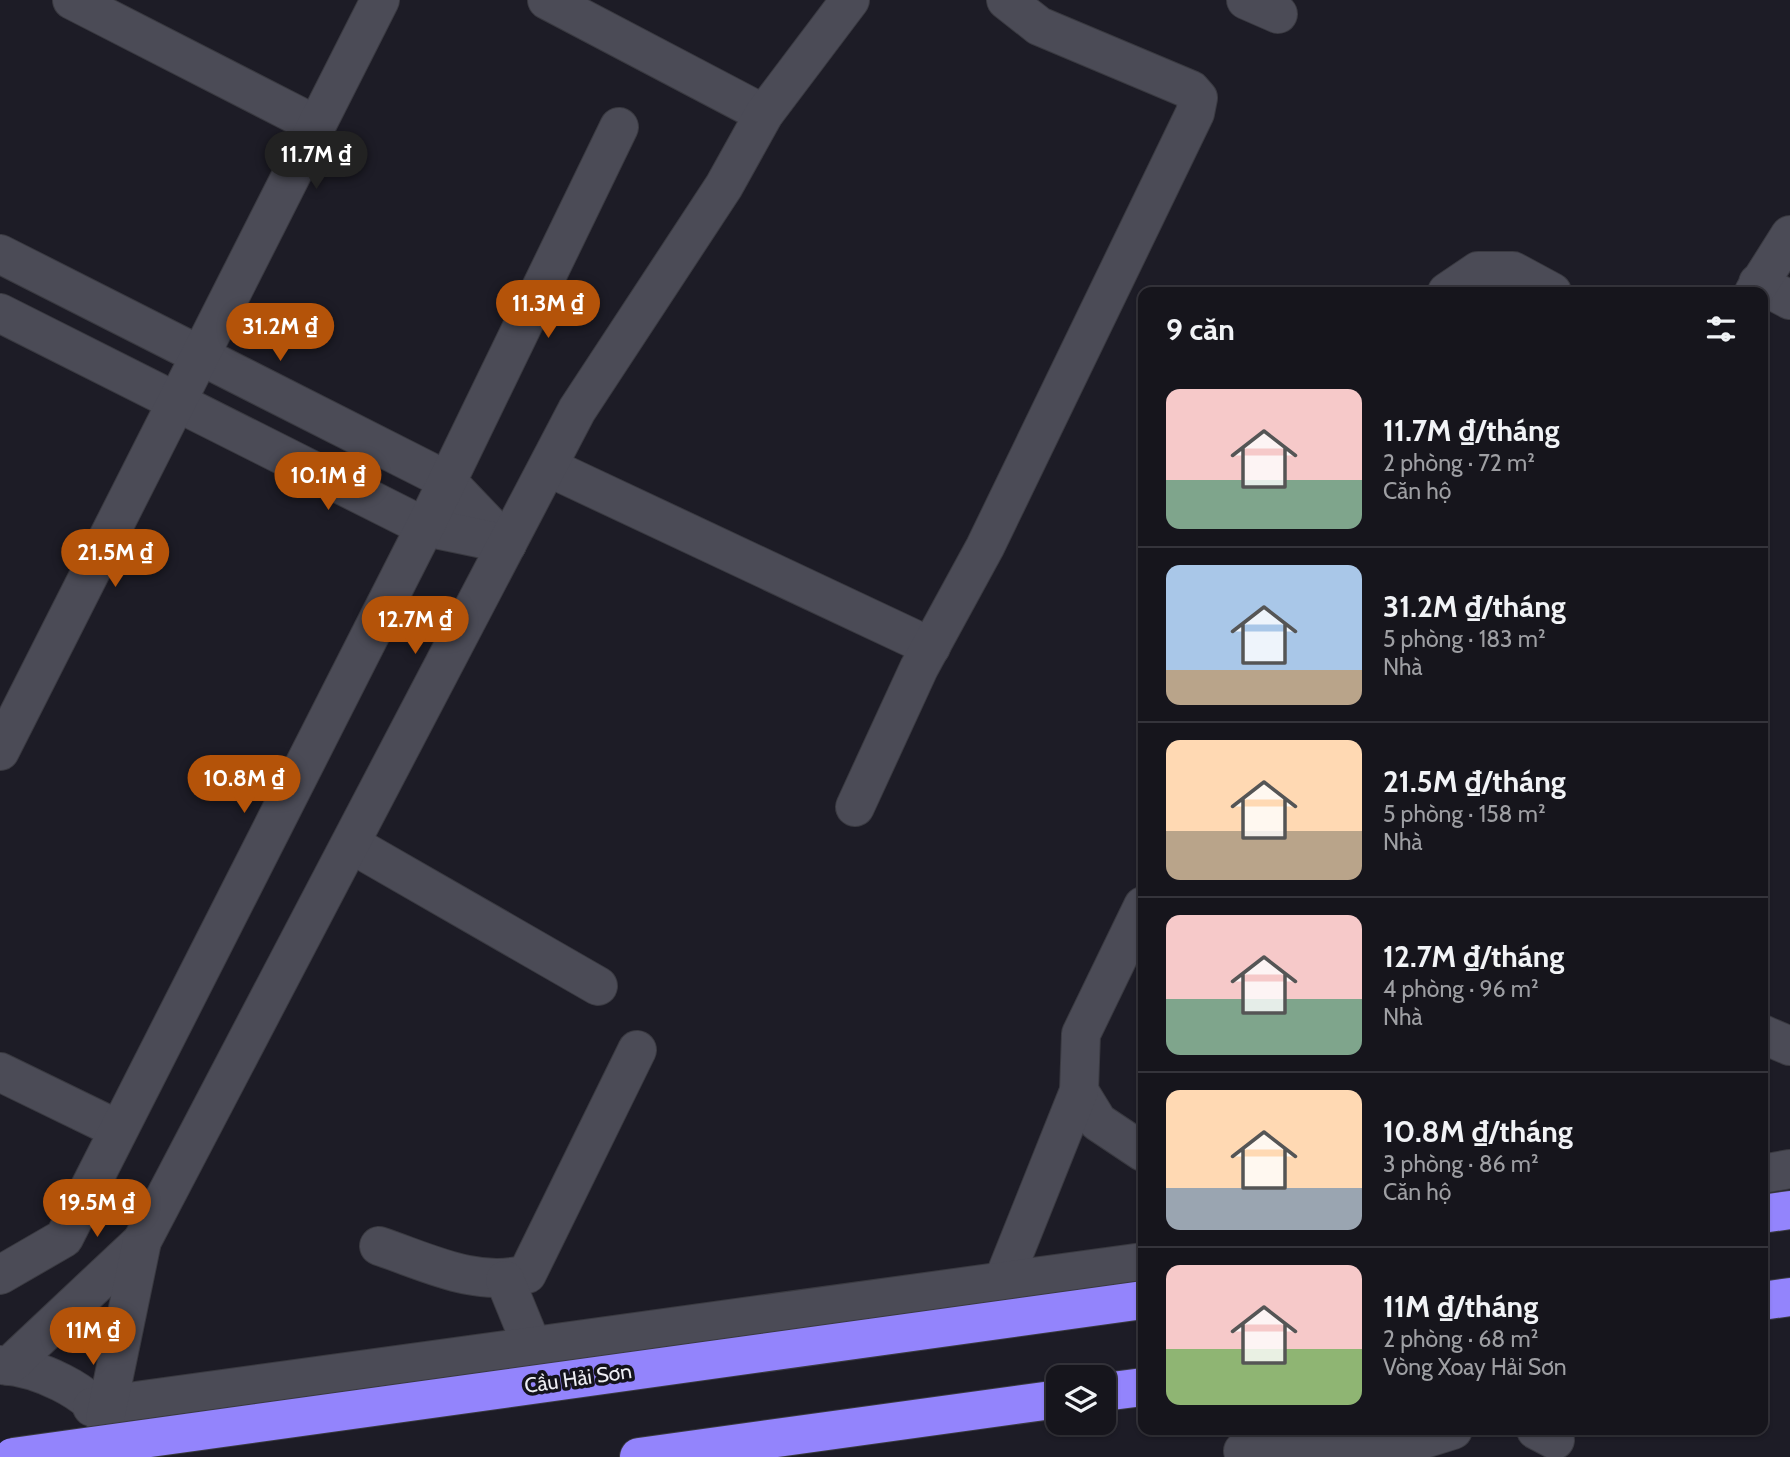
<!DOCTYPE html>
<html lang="vi">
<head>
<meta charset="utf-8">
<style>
	body { margin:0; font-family:Cabin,sans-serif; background:#1f1e25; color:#f1f3f6; height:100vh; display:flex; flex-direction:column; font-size:26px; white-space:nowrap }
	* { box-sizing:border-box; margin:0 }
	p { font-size:23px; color:#9e9fa3 }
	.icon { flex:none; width:38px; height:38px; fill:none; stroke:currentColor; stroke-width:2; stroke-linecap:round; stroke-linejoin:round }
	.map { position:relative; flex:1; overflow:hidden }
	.side { position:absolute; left:1138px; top:287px; width:630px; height:1148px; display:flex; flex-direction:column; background:#16151c; border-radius:14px; box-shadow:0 2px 5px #0004,0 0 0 2px #35343b }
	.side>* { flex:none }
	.fabs { position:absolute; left:1046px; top:1365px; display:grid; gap:14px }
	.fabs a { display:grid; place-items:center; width:70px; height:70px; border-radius:14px; background:#16151c; box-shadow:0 2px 5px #0004,0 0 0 2px #35343b; font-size:35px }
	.price { position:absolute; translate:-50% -60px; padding:0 16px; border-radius:24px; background:#b45309; color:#fff; font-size:23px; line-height:46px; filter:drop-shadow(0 2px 4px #0008) }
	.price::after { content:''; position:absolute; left:50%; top:42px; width:21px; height:16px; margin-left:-10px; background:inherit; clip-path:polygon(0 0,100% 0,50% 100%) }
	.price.on { background:#222; color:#fff }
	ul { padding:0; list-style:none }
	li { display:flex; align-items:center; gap:21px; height:175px; padding:0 28px }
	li+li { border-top:2px solid #35343b }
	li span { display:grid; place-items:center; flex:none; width:196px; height:140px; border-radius:14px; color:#555 }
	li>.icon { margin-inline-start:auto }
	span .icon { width:84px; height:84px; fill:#fffc; stroke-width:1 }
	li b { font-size:30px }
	h2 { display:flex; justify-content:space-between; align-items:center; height:84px; padding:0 28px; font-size:30px }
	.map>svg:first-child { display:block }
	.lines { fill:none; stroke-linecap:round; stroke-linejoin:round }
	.minor-casing { stroke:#3a3a41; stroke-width:40 }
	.highway-casing { stroke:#3a3a41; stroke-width:40 }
	.minor { stroke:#4b4b56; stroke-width:38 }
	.highway { stroke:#9384fc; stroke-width:38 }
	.highway-bridge-casing { stroke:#3a3a41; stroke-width:40; stroke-linecap:butt }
	.highway-bridge { stroke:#9384fc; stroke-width:38 }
	.labels { text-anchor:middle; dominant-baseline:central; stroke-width:7; stroke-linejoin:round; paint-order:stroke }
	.street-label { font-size:21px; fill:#eeeef4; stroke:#14131c }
</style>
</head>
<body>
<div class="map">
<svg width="1790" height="1457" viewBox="0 0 1790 1457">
	<rect width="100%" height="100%" fill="#1d1c26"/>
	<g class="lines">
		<defs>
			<g id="minor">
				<path d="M72,0L316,125"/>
				<path d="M547,0L764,114"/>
				<path d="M1246,0L1278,14"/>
				<path d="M0,254L446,480L507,544"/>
				<path d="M1758,283L1790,300"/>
				<path d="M1447,292L1478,271H1513L1552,292"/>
				<path d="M1754,292L1790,235"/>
				<path d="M0,313L425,527L507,544"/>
				<path d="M548,467L931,647"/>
				<path d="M0,751L380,0"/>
				<path d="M855,807L919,668L985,547L1195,113L1198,98L1191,90L1039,26L1006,0"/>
				<path d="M351,844L598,986"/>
				<path d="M1762,1034L1790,1046"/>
				<path d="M0,1072L117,1129"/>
				<path d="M1079,1091L1098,1122L1143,1152"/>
				<path d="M1762,1174L1790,1169"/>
				<path d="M379,1246C427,1262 476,1288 527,1274L637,1050"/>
				<path d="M0,1275L64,1238L425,527L619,127"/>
				<path d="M505,1280L532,1346"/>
				<path d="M1003,1281L1079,1091L1081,1034L1143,906"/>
				<path d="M0,1365C37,1367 90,1390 109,1424"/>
				<path d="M9,1366L142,1241"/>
				<path d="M92,1407L1143,1262"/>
				<path d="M105,1419L142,1241L577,410L724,186L764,114L850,0"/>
				<path d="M1536,1430L1555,1440"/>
				<path d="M1243,1451L1379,1453L1453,1430"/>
			</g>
			<g id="highway">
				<path d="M1762,1214L1790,1210"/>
				<path d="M1762,1301L1790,1297"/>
				<path d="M1104,1392L1143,1387"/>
				<path d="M639,1457L1059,1399"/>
			</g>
		</defs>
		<use href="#minor" class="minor-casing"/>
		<use href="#highway" class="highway-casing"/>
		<use href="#minor" class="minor"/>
		<use href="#highway" class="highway"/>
		<defs>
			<path id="highway-bridge" d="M13,1457L1143,1300"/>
		</defs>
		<use href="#highway-bridge" class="highway-bridge-casing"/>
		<use href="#highway-bridge" class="highway-bridge"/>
	</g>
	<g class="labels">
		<g class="street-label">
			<text transform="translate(578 1378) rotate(-8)">Cầu Hải Sơn</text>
		</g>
	</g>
</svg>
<div class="fabs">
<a><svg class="icon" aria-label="layers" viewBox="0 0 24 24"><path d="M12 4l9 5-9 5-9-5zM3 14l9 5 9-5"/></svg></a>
</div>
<b class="price on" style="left:316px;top:191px">11.7M ₫</b>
<b class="price" style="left:548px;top:340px">11.3M ₫</b>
<b class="price" style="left:280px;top:363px">31.2M ₫</b>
<b class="price" style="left:328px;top:512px">10.1M ₫</b>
<b class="price" style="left:115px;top:589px">21.5M ₫</b>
<b class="price" style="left:415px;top:656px">12.7M ₫</b>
<b class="price" style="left:244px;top:815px">10.8M ₫</b>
<b class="price" style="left:97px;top:1239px">19.5M ₫</b>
<b class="price" style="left:93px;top:1367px">11M ₫</b>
<section class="side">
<h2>9 căn<svg class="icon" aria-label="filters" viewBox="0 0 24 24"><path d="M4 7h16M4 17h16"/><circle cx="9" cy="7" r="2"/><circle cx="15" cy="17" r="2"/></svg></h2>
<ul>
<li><span style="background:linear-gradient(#f6c9c9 65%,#7fa58c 0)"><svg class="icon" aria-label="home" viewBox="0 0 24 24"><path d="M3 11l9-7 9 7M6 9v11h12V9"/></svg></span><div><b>11.7M ₫/tháng</b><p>2 phòng · 72 m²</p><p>Căn hộ</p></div></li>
<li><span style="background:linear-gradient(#a9c7e8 75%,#b9a48a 0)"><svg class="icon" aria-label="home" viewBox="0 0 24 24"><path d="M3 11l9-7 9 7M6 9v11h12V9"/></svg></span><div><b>31.2M ₫/tháng</b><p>5 phòng · 183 m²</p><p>Nhà</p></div></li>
<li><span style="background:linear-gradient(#ffd9b3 65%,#b9a48a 0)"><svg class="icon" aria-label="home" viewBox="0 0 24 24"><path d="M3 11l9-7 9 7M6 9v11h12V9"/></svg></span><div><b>21.5M ₫/tháng</b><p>5 phòng · 158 m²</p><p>Nhà</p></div></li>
<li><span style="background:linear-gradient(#f6c9c9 60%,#7fa58c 0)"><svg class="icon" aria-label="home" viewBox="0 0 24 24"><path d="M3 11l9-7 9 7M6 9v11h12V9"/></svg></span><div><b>12.7M ₫/tháng</b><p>4 phòng · 96 m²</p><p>Nhà</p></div></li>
<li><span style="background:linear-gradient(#ffd9b3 70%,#9aa5b1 0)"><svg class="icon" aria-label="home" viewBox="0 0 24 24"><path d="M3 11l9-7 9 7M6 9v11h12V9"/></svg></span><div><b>10.8M ₫/tháng</b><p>3 phòng · 86 m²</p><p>Căn hộ</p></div></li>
<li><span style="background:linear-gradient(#f6c9c9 60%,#8fb573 0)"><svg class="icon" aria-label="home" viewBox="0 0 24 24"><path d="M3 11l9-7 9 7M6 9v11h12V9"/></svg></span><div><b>11M ₫/tháng</b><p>2 phòng · 68 m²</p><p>Vòng Xoay Hải Sơn</p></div></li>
</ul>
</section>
</div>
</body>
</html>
